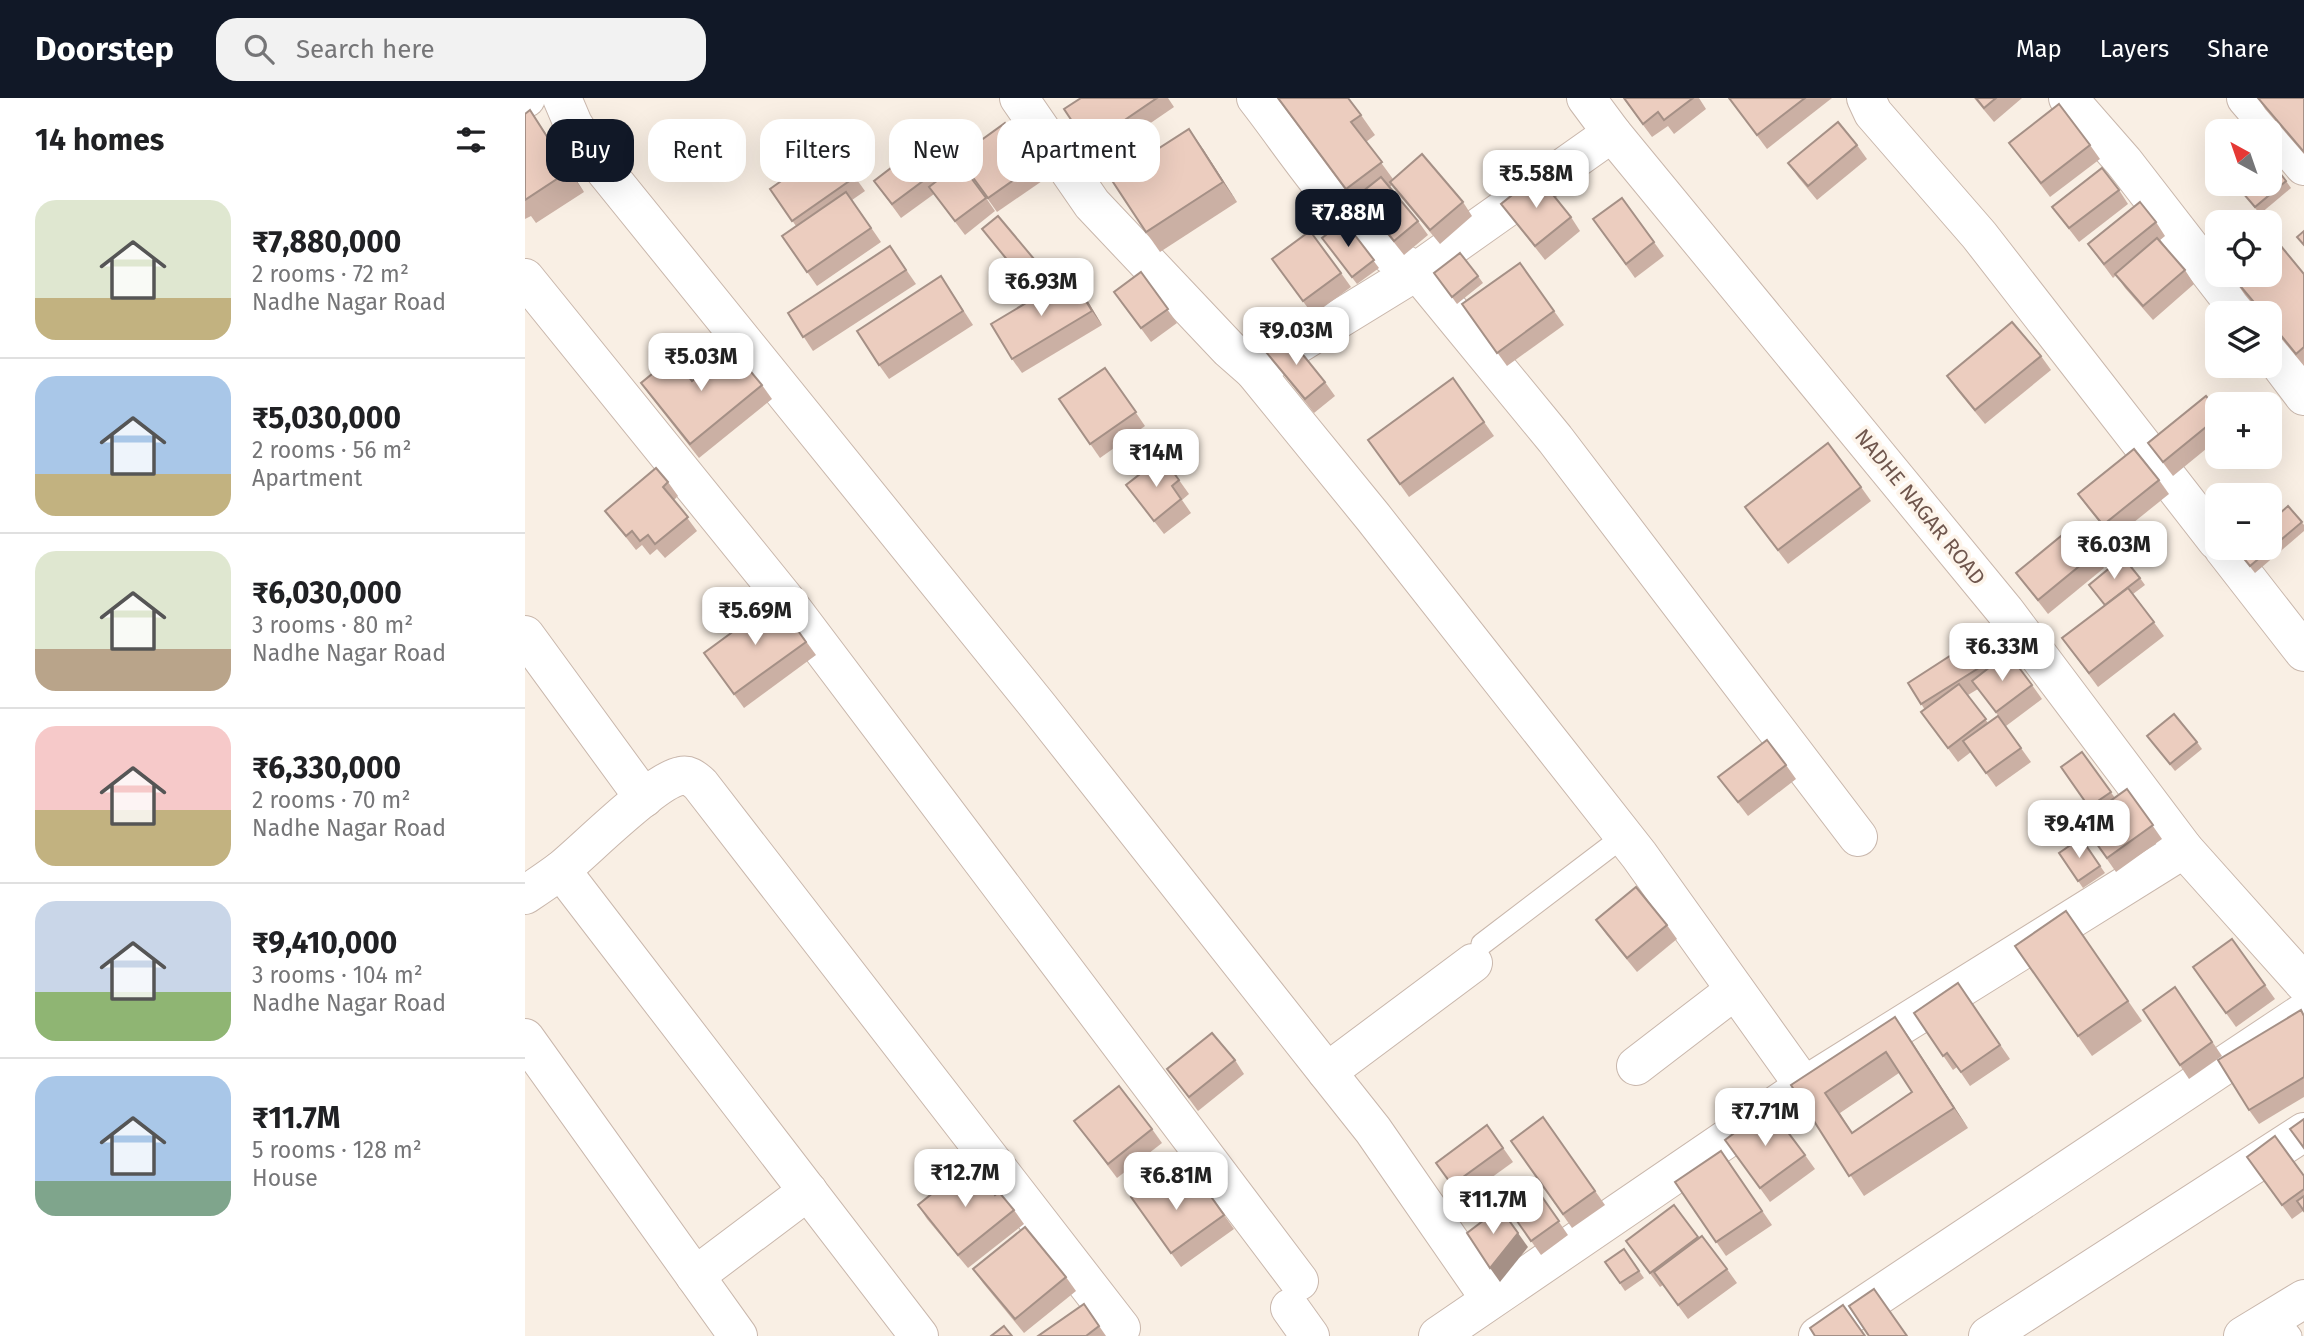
<!DOCTYPE html>
<html lang="en">
<head>
<meta charset="utf-8">
<style>
	body { margin:0; font-family:"Fira Sans",sans-serif; background:#f2f2f2; color:#202124; height:100vh; display:flex; flex-direction:column; font-size:26px; white-space:nowrap }
	* { box-sizing:border-box; margin:0 }
	p { font-size:23px; color:#757577 }
	.icon { flex:none; width:38px; height:38px; fill:none; stroke:currentColor; stroke-width:2; stroke-linecap:round; stroke-linejoin:round }
	.map { position:relative; flex:1; overflow:hidden }
	.drawer { display:flex; flex-direction:column; background:#fff; width:525px }
	.drawer>* { flex:none }
	.guide { position:absolute; left:21px; top:21px; width:665px; height:63px; display:flex; gap:14px }
	.needle { width:46px; rotate:320deg }
	.buttons { position:absolute; left:1680px; top:21px; display:grid; gap:14px }
	.buttons a { display:grid; place-items:center; width:77px; height:77px; border-radius:14px; background:#fff; box-shadow:0 7px 28px #0002; font-size:35px }
	.price { position:absolute; translate:-50% -60px; padding:0 16px; border-radius:14px; background:#fff; color:#222; font-size:23px; line-height:46px; filter:drop-shadow(0 2px 4px #0008) }
	.price::after { content:''; position:absolute; left:50%; top:42px; width:21px; height:16px; margin-left:-10px; background:inherit; clip-path:polygon(0 0,100% 0,50% 100%) }
	.price.active { background:#111827; color:#fff }
	ul { padding:0; list-style:none }
	li { display:flex; align-items:center; gap:21px; height:175px; padding:0 35px }
	li+li { border-top:2px solid #e0e0e0 }
	li span { display:grid; place-items:center; flex:none; width:196px; height:140px; border-radius:21px; color:#555 }
	li>.icon { margin-inline-start:auto }
	span .icon { width:84px; height:84px; fill:#fffc; stroke-width:1 }
	li b { font-size:30px }
	h2 { display:flex; justify-content:space-between; align-items:center; height:84px; padding:0 35px; font-size:30px }
	.pill { padding:0 24px; border-radius:21px; background:#fff; box-shadow:0 7px 28px #0002; font-size:24px; line-height:63px }
	.pill.active { background:#111827; color:#fff }
	header { display:flex; align-items:center; gap:42px; box-sizing:border-box; height:98px; padding:0 35px; background:#111827; color:#fff }
	header strong { font-size:33px }
	nav { display:flex; gap:38px; margin-inline-start:auto; font-size:24px }
	.search { width:490px; height:63px; background:#f2f2f2; display:flex; align-items:center; gap:18px; box-sizing:border-box; padding:0 24px; border-radius:21px; color:#757577; font-size:26px }
	main { display:flex; flex:1; min-height:0 }
	.map>svg:first-child { display:block }
	.lines { fill:none; stroke-linecap:round; stroke-linejoin:round }
	.service-casing { stroke:#c9b7ac; stroke-width:23 }
	.minor-casing { stroke:#c9b7ac; stroke-width:40 }
	.service { stroke:#fff; stroke-width:21 }
	.minor { stroke:#fff; stroke-width:38 }
	.wall { fill:#cbb0a4; fill-rule:evenodd }
	.shaded-wall { fill:#a59086 }
	.building { fill:#eccdbf; stroke:#a59086; stroke-width:2; fill-rule:evenodd }
	.labels { text-anchor:middle; dominant-baseline:central; stroke-width:7; stroke-linejoin:round; paint-order:stroke }
	.street-label { font-size:21px; fill:#6f564d; stroke:#fdf4ea }
</style>
</head>
<body>
<header>
<strong>Doorstep</strong>
<div class="search"><svg class="icon" aria-label="search" viewBox="0 0 24 24"><circle cx="10" cy="10" r="6"/><path d="M15 15l6 6"/></svg>Search here</div>
<nav><a>Map</a><a>Layers</a><a>Share</a></nav>
</header>
<main>
<section class="drawer">
<h2>14 homes<svg class="icon" aria-label="filters" viewBox="0 0 24 24"><path d="M4 7h16M4 17h16"/><circle cx="9" cy="7" r="2"/><circle cx="15" cy="17" r="2"/></svg></h2>
<ul>
<li><span style="background:linear-gradient(#dfe7d0 70%,#c2b280 0)"><svg class="icon" aria-label="home" viewBox="0 0 24 24"><path d="M3 11l9-7 9 7M6 9v11h12V9"/></svg></span><div><b>₹7,880,000</b><p>2 rooms · 72 m²</p><p>Nadhe Nagar Road</p></div></li>
<li><span style="background:linear-gradient(#a9c7e8 70%,#c2b280 0)"><svg class="icon" aria-label="home" viewBox="0 0 24 24"><path d="M3 11l9-7 9 7M6 9v11h12V9"/></svg></span><div><b>₹5,030,000</b><p>2 rooms · 56 m²</p><p>Apartment</p></div></li>
<li><span style="background:linear-gradient(#dfe7d0 70%,#b9a48a 0)"><svg class="icon" aria-label="home" viewBox="0 0 24 24"><path d="M3 11l9-7 9 7M6 9v11h12V9"/></svg></span><div><b>₹6,030,000</b><p>3 rooms · 80 m²</p><p>Nadhe Nagar Road</p></div></li>
<li><span style="background:linear-gradient(#f6c9c9 60%,#c2b280 0)"><svg class="icon" aria-label="home" viewBox="0 0 24 24"><path d="M3 11l9-7 9 7M6 9v11h12V9"/></svg></span><div><b>₹6,330,000</b><p>2 rooms · 70 m²</p><p>Nadhe Nagar Road</p></div></li>
<li><span style="background:linear-gradient(#c9d6e8 65%,#8fb573 0)"><svg class="icon" aria-label="home" viewBox="0 0 24 24"><path d="M3 11l9-7 9 7M6 9v11h12V9"/></svg></span><div><b>₹9,410,000</b><p>3 rooms · 104 m²</p><p>Nadhe Nagar Road</p></div></li>
<li><span style="background:linear-gradient(#a9c7e8 75%,#7fa58c 0)"><svg class="icon" aria-label="home" viewBox="0 0 24 24"><path d="M3 11l9-7 9 7M6 9v11h12V9"/></svg></span><div><b>₹11.7M</b><p>5 rooms · 128 m²</p><p>House</p></div></li>
</ul>
</section>
<div class="map">
<svg width="1779" height="1238" viewBox="0 0 1779 1238">
	<rect width="100%" height="100%" fill="#f9efe4"/>
	<g class="lines">
		<defs>
			<g id="service">
				<path d="M957,846L1099,738"/>
				<path d="M1751,1219L1766,1238"/>
			</g>
			<g id="minor">
				<path d="M0,0H1"/>
				<path d="M37,0L48,26L69,59L513,608L802,974L848,1032L965,1201"/>
				<path d="M494,0L567,106L704,251L729,273L848,419L1114,757L1279,988"/>
				<path d="M731,0C775,56 827,143 892,173L1030,341L1333,739"/>
				<path d="M1061,0L1087,35L1480,513L1659,751L1779,885"/>
				<path d="M1341,0L1348,15L1454,137L1692,443"/>
				<path d="M1543,0L1599,64L1716,215"/>
				<path d="M1721,0L1779,68"/>
				<path d="M0,180L259,500L774,1183"/>
				<path d="M1745,253L1779,298"/>
				<path d="M729,273L892,173L1087,35"/>
				<path d="M1698,450L1779,554"/>
				<path d="M0,537L119,700"/>
				<path d="M36,772L394,1238"/>
				<path d="M0,797C12,789 24,781 36,772C61,752 129,682 156,678C164,676 169,681 175,686L596,1230"/>
				<path d="M0,940L213,1238"/>
				<path d="M1111,968L1210,892"/>
				<path d="M802,974L948,865"/>
				<path d="M170,1178L283,1093"/>
				<path d="M765,1210L785,1238"/>
				<path d="M913,1238L1279,988L1659,751"/>
				<path d="M1293,1238L1779,914"/>
				<path d="M1463,1238L1779,1034"/>
				<path d="M1718,1238L1779,1201"/>
			</g>
		</defs>
		<use href="#service" class="service-casing"/>
		<use href="#minor" class="minor-casing"/>
		<use href="#service" class="service"/>
		<use href="#minor" class="minor"/>
	</g>
	<g class="wall">
		<path d="M556,0H643L649,9L573,61L539,11Z"/>
		<path d="M752,0L836,17L850,37L841,44L868,81L938,104L947,118L915,146L875,98L867,87L865,89L893,123L903,137L879,157L840,108L835,112Z"/>
		<path d="M1098,0H1174L1181,11L1149,36L1143,28L1127,39Z"/>
		<path d="M1204,0H1307L1242,51Z"/>
		<path d="M1449,0H1497L1469,24Z"/>
		<path d="M1733,0H1779V56L1740,11Z"/>
		<path d="M0,16L19,33L59,94L11,125L6,118L0,121Z"/>
		<path d="M480,25L520,81L472,114L433,59Z"/>
		<path d="M1484,45L1565,47L1575,61L1525,99Z"/>
		<path d="M307,47L340,93L327,102L356,144L292,188L257,138L271,128L245,91Z"/>
		<path d="M1332,47L1342,61L1292,102L1273,79L1263,65Z"/>
		<path d="M392,50L415,81L461,100L470,113L440,137L409,96L376,120L349,83Z"/>
		<path d="M678,51L712,104L635,154L621,134Z"/>
		<path d="M1761,83L1766,90L1735,116L1717,94Z"/>
		<path d="M1594,92L1603,106L1554,144L1527,109Z"/>
		<path d="M1097,100L1139,158L1110,180L1068,121Z"/>
		<path d="M976,106L1046,119L1055,133L1020,162Z"/>
		<path d="M819,123L854,170L832,186L797,140Z"/>
		<path d="M1631,124L1640,138L1634,143L1660,172L1669,186L1628,222L1600,190L1591,177L1588,180L1563,146Z"/>
		<path d="M457,131L509,161L514,168L498,182Z"/>
		<path d="M365,148L391,186L288,253L263,215Z"/>
		<path d="M747,161L816,175L826,189L788,217Z"/>
		<path d="M995,165L1039,227L982,268L937,206Z"/>
		<path d="M616,174L652,225L626,244L589,194Z"/>
		<path d="M909,175L953,178L958,185L932,206Z"/>
		<path d="M1779,176V268L1745,227V215H1735L1720,197L1706,177Z"/>
		<path d="M416,178L448,227L364,281L354,267Z"/>
		<path d="M556,192L577,227L497,275L487,261Z"/>
		<path d="M741,254L800,284L810,298L789,315L751,267Z"/>
		<path d="M1516,258L1526,272L1460,326L1432,292L1422,278Z"/>
		<path d="M580,270L620,328L575,360L534,301Z"/>
		<path d="M928,280L969,338L884,399L843,342Z"/>
		<path d="M167,283L237,287L247,301L174,360L126,299L116,285Z"/>
		<path d="M1692,311V342L1648,378L1623,345Z"/>
		<path d="M654,382L664,396L657,402L666,415L639,436L601,387Z"/>
		<path d="M1634,382L1644,396L1588,441L1563,410L1553,396Z"/>
		<path d="M143,384L153,398L149,402L172,433L140,460L132,451L125,457L117,447L111,452L80,413Z"/>
		<path d="M1336,389L1346,403L1263,466L1220,409Z"/>
		<path d="M1763,408L1779,427V433L1730,475L1712,452Z"/>
		<path d="M1569,456L1579,470L1523,516L1491,475Z"/>
		<path d="M1615,480L1620,487L1608,496L1639,538L1573,589L1537,540Z"/>
		<path d="M251,502L291,557L219,610L179,555Z"/>
		<path d="M1459,536L1476,561L1507,587L1517,601L1481,628L1453,591L1443,597L1463,625L1473,618L1506,664L1471,689L1446,654L1433,664L1396,614L1400,612L1383,585Z"/>
		<path d="M1622,638L1672,644L1677,651L1650,673Z"/>
		<path d="M1557,654L1590,700L1602,691L1637,741L1591,774L1556,724L1568,715L1536,669Z"/>
		<path d="M1261,667L1271,681L1223,718L1193,679Z"/>
		<path d="M1556,740L1580,775L1558,790L1534,755Z"/>
		<path d="M1541,813L1617,923L1567,958L1490,848Z"/>
		<path d="M1071,822L1142,827L1152,841L1112,874L1081,836Z"/>
		<path d="M1707,841L1750,901L1711,929L1668,869Z"/>
		<path d="M1433,885L1485,961L1445,988L1432,969L1428,972L1389,915Z"/>
		<path d="M1650,889L1697,958L1664,981L1618,912Z"/>
		<path d="M1779,917V999L1734,1026L1724,1012Z"/>
		<path d="M1370,919L1443,1030L1339,1098L1266,987ZM1374,975L1387,994L1327,1035L1315,1015Z"/>
		<path d="M710,962L719,976L673,1013L642,971Z"/>
		<path d="M1018,1019L1080,1107L1047,1130L986,1043Z"/>
		<path d="M549,1023L627,1031L637,1045L592,1080Z"/>
		<path d="M962,1027L988,1064L937,1101L911,1065Z"/>
		<path d="M1200,1042L1280,1057L1290,1071L1245,1104Z"/>
		<path d="M1196,1053L1247,1127L1201,1158L1150,1084Z"/>
		<path d="M1722,1059L1779,1078V1113H1778L1767,1121Z"/>
		<path d="M677,1086L709,1131L656,1169L606,1099L656,1101Z"/>
		<path d="M1008,1086L1043,1137L1016,1157L980,1106Z"/>
		<path d="M470,1097L489,1112L499,1126L443,1170L402,1121L393,1107Z"/>
		<path d="M1149,1107L1174,1141L1202,1171L1212,1185L1163,1221L1138,1187L1135,1189L1101,1143Z"/>
		<path d="M1099,1151L1119,1180L1100,1193L1080,1164Z"/>
		<path d="M448,1171L541,1179L551,1193L499,1235L458,1185Z"/>
		<path d="M559,1206L581,1238H513Z"/>
	</g>
	<g class="shaded-wall">
		<path d="M5,12L19,33L59,94L44,73Z"/>
		<path d="M664,31L678,51L712,104L698,84Z"/>
		<path d="M546,178L556,192L577,227L567,213Z"/>
		<path d="M1370,919L1384,939L1443,1030L1429,1010Z"/>
		<path d="M993,1135L1003,1149L975,1184L965,1170Z"/>
	</g>
	<g class="building">
		<path d="M556,0H632L563,47L539,11Z"/>
		<path d="M753,0H823L836,17L826,24L857,64L821,91Z"/>
		<path d="M1099,0H1168L1139,22L1133,14L1118,26Z"/>
		<path d="M1204,0H1280L1232,37Z"/>
		<path d="M1451,0H1471L1459,10Z"/>
		<path d="M1733,0H1779V54Z"/>
		<path d="M1534,6L1565,47L1516,85L1484,45Z"/>
		<path d="M5,12L44,73L0,102V16Z"/>
		<path d="M1313,24L1332,47L1283,88L1263,65Z"/>
		<path d="M480,25L510,67L463,100L433,59Z"/>
		<path d="M664,31L698,84L621,134L586,81Z"/>
		<path d="M307,47L330,79L267,123L245,91Z"/>
		<path d="M392,50L410,74L367,106L349,83Z"/>
		<path d="M897,56L938,104L905,132L865,84Z"/>
		<path d="M435,65L461,100L430,123L404,89Z"/>
		<path d="M1749,67L1761,83L1730,109L1717,94L1727,86H1745V71Z"/>
		<path d="M1577,70L1594,92L1544,130L1527,109Z"/>
		<path d="M1012,77L1046,119L1010,148L976,106Z"/>
		<path d="M856,79L893,123L869,143L832,98Z"/>
		<path d="M321,94L346,130L282,174L257,138Z"/>
		<path d="M1097,100L1129,144L1101,166L1068,121Z"/>
		<path d="M1615,104L1631,124L1579,166L1563,146Z"/>
		<path d="M473,118L509,161L493,175L457,131Z"/>
		<path d="M819,123L849,162L827,179L797,140Z"/>
		<path d="M785,133L816,175L778,203L747,161Z"/>
		<path d="M1779,133V147L1772,139Z"/>
		<path d="M1632,140L1660,172L1618,208L1590,176Z"/>
		<path d="M1750,141L1779,176V249L1771,256L1745,224V215H1738L1706,177H1745V145Z"/>
		<path d="M365,148L381,172L278,239L263,215Z"/>
		<path d="M935,155L953,178L927,199L909,175Z"/>
		<path d="M995,165L1029,213L972,255L937,206Z"/>
		<path d="M616,174L643,211L616,230L589,194Z"/>
		<path d="M416,178L438,213L354,267L332,233Z"/>
		<path d="M546,178L567,213L487,261L466,226Z"/>
		<path d="M1487,224L1516,258L1450,312L1422,278Z"/>
		<path d="M762,237L800,284L780,301L741,254Z"/>
		<path d="M207,251L237,287L165,346L116,285L148,259L167,283Z"/>
		<path d="M580,270L611,314L565,346L534,301Z"/>
		<path d="M928,280L959,324L875,386L843,342Z"/>
		<path d="M1681,298L1692,311V320L1638,364L1623,345Z"/>
		<path d="M1303,345L1336,389L1253,452L1220,409Z"/>
		<path d="M1609,351L1634,382L1578,427L1553,396Z"/>
		<path d="M637,359L654,382L647,388L656,401L629,423L601,387Z"/>
		<path d="M131,370L143,384L138,389L163,419L130,446L123,437L115,443L107,433L101,438L80,413Z"/>
		<path d="M1763,408L1777,424L1725,468L1712,452L1714,450H1745V424Z"/>
		<path d="M1547,429L1569,456L1513,502L1491,475Z"/>
		<path d="M1598,459L1615,480L1580,507L1564,487Z"/>
		<path d="M1603,490L1629,524L1564,575L1537,540Z"/>
		<path d="M251,502L281,544L209,596L179,555Z"/>
		<path d="M1459,536L1473,558L1396,606L1383,585Z"/>
		<path d="M1483,555L1507,587L1471,614L1447,583Z"/>
		<path d="M1434,586L1461,621L1423,650L1396,614Z"/>
		<path d="M1649,616L1672,644L1645,666L1622,638Z"/>
		<path d="M1473,618L1496,650L1461,675L1438,643Z"/>
		<path d="M1242,642L1261,667L1213,704L1193,679Z"/>
		<path d="M1557,654L1586,694L1564,709L1536,669Z"/>
		<path d="M1602,691L1628,727L1582,760L1556,724Z"/>
		<path d="M1556,740L1575,768L1553,783L1534,755Z"/>
		<path d="M1111,789L1142,827L1102,860L1071,822Z"/>
		<path d="M1541,813L1603,903L1553,938L1490,848Z"/>
		<path d="M1707,841L1740,887L1701,915L1668,869Z"/>
		<path d="M1433,885L1475,947L1436,974L1422,955L1418,958L1389,915Z"/>
		<path d="M1650,889L1687,944L1655,967L1618,912Z"/>
		<path d="M1776,912L1779,918V979L1724,1012L1693,962Z"/>
		<path d="M1370,919L1429,1010L1324,1078L1266,987ZM1361,954L1387,994L1327,1035L1300,995Z"/>
		<path d="M687,935L710,962L664,999L642,971Z"/>
		<path d="M594,988L627,1031L583,1066L549,1023Z"/>
		<path d="M1244,1009L1280,1057L1235,1090L1200,1042Z"/>
		<path d="M1018,1019L1070,1093L1038,1116L986,1043Z"/>
		<path d="M1779,1021V1050L1765,1031Z"/>
		<path d="M962,1027L978,1050L927,1087L911,1065Z"/>
		<path d="M1750,1038L1779,1078V1091L1757,1107L1722,1059Z"/>
		<path d="M1196,1053L1237,1113L1191,1144L1150,1084Z"/>
		<path d="M445,1065L470,1097L474,1094L489,1112L433,1157L393,1107Z"/>
		<path d="M638,1076L656,1101L677,1086L699,1117L646,1155L606,1099Z"/>
		<path d="M1008,1086L1034,1123L1006,1143L980,1106Z"/>
		<path d="M1779,1098V1113L1772,1103Z"/>
		<path d="M1149,1107L1173,1139L1125,1175L1101,1143Z"/>
		<path d="M975,1110L993,1135L965,1170L942,1135Z"/>
		<path d="M500,1129L541,1179L490,1221L448,1171Z"/>
		<path d="M1177,1138L1202,1171L1153,1207L1129,1174Z"/>
		<path d="M1099,1151L1114,1173L1095,1185L1080,1164Z"/>
		<path d="M1349,1191L1382,1238H1344L1324,1208Z"/>
		<path d="M559,1206L574,1228L561,1238H513Z"/>
		<path d="M1318,1207L1340,1238H1290L1285,1230Z"/>
		<path d="M479,1228L487,1238H466Z"/>
	</g>
	<g class="labels">
		<g class="street-label">
			<text transform="translate(1395 409) rotate(51)">NADHE NAGAR ROAD</text>
		</g>
	</g>
</svg>
<div class="buttons">
<a><svg class="needle" viewBox="-14 -14 28 28"><path d="M0-13l5 13h-10z" fill="#e53935"/><path d="M0 13l5-13h-10z" fill="#757577"/></svg></a>
<a><svg class="icon" aria-label="locate" viewBox="0 0 24 24"><circle cx="12" cy="12" r="6"/><path d="M12 2v4M12 18v4M2 12h4M18 12h4"/></svg></a>
<a><svg class="icon" aria-label="layers" viewBox="0 0 24 24"><path d="M12 4l9 5-9 5-9-5zM3 14l9 5 9-5"/></svg></a>
<a>+</a>
<a>−</a>
</div>
<b class="price" style="left:1011px;top:112px">₹5.58M</b>
<b class="price active" style="left:823px;top:151px">₹7.88M</b>
<b class="price" style="left:516px;top:220px">₹6.93M</b>
<b class="price" style="left:771px;top:269px">₹9.03M</b>
<b class="price" style="left:176px;top:295px">₹5.03M</b>
<b class="price" style="left:631px;top:391px">₹14M</b>
<b class="price" style="left:1589px;top:483px">₹6.03M</b>
<b class="price" style="left:230px;top:549px">₹5.69M</b>
<b class="price" style="left:1477px;top:585px">₹6.33M</b>
<b class="price" style="left:1554px;top:762px">₹9.41M</b>
<b class="price" style="left:1240px;top:1050px">₹7.71M</b>
<b class="price" style="left:440px;top:1111px">₹12.7M</b>
<b class="price" style="left:651px;top:1114px">₹6.81M</b>
<b class="price" style="left:968px;top:1138px">₹11.7M</b>
<div class="guide">
<a class="pill active">Buy</a>
<a class="pill">Rent</a>
<a class="pill">Filters</a>
<a class="pill">New</a>
<a class="pill">Apartment</a>
</div>
</div>
</main>
</body>
</html>
